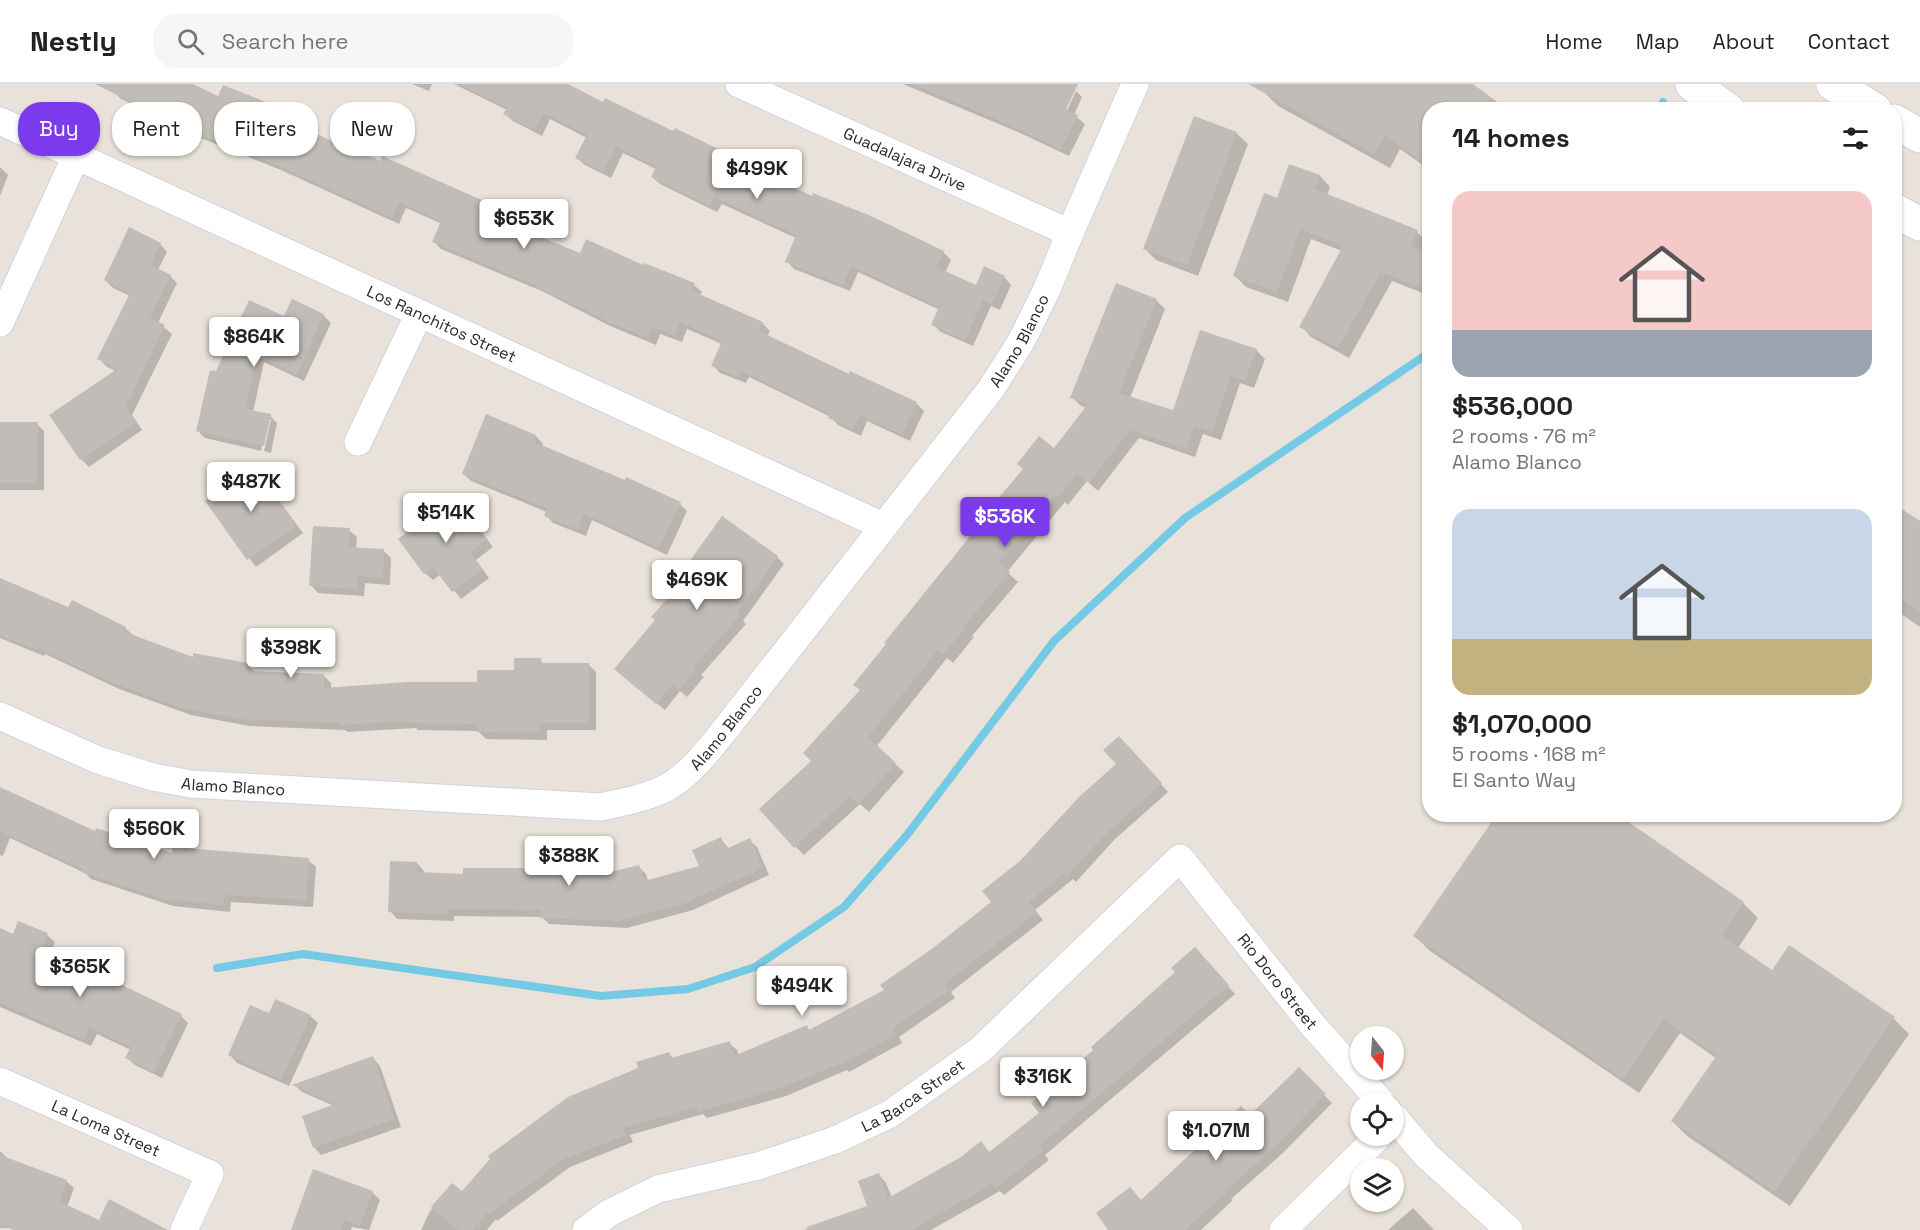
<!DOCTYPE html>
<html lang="en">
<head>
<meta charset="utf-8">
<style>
	body { margin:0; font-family:"Space Grotesk",sans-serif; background:#f6f6f6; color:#222; height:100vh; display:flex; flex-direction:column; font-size:22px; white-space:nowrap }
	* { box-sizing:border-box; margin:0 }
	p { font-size:20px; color:#767676 }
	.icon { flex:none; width:33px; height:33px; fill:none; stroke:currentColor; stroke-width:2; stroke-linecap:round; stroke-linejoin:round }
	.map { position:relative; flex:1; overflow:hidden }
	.side { position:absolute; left:1422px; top:18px; width:480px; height:720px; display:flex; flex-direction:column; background:#fff; border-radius:24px; box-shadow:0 2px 4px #0004 }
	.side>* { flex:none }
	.top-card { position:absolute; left:18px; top:18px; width:570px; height:54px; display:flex; gap:12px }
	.needle { width:39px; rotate:163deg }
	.tools { position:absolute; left:1350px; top:942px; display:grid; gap:12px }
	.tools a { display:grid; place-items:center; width:54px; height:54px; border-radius:50%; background:#fff; box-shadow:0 2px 4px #0004; font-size:30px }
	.price { position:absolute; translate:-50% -51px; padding:0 14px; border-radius:6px; background:#fff; color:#222; font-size:20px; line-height:39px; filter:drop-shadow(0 2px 3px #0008) }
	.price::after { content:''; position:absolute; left:50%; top:36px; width:18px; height:14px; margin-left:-9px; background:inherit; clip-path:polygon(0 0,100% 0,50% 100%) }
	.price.on { background:#7c3aed; color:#fff }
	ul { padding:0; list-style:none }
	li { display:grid; align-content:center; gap:12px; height:318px; padding:0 30px }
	li span { display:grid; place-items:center; height:186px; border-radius:18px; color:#555 }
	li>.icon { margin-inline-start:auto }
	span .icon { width:108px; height:108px; fill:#fffc; stroke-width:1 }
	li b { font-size:26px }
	h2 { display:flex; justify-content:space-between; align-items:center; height:72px; padding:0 30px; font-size:26px }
	.pill { padding:0 21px; border-radius:24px; background:#fff; box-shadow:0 2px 4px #0004; font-size:21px; line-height:54px }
	.pill.on { background:#7c3aed; color:#fff }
	header { display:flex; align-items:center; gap:36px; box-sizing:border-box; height:84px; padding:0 30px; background:#fff; border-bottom:2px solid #e0e0e0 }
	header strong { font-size:28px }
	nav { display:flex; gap:33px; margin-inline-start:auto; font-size:21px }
	.search { width:420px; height:54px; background:#f6f6f6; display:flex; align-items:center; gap:15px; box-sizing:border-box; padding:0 21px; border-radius:24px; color:#767676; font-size:22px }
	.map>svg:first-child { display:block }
	.shadow { fill:#0003 }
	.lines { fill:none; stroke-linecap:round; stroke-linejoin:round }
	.stream { stroke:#74c9e4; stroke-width:8 }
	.building { fill:#c1bcb7 }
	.street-casing { stroke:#d0d3e0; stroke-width:29 }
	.secondary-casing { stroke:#d0d3e0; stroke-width:35 }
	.street { stroke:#fff; stroke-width:27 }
	.secondary { stroke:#fff; stroke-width:33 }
	.labels { text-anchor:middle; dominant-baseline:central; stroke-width:5; stroke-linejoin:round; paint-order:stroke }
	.street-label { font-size:16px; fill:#282828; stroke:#fff }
</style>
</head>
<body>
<header>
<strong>Nestly</strong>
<div class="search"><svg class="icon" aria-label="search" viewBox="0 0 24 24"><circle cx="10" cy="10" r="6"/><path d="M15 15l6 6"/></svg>Search here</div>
<nav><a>Home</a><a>Map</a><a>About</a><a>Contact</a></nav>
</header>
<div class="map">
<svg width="1920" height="1146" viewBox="0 0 1920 1146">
	<rect width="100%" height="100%" fill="#e9e2da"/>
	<g class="shadow">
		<path d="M96,0H189L219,14L224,3L276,24L283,31L281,35L357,70L483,118L491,125L487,133L581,171L643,183L694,201L702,208L700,212L762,239L770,247L767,252L849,292L916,319L924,327L910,357L867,337L861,352L838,341L831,333L749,293L746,299L720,289L713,281L722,260L687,245L682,258L660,250L656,261L610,242L544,208L441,165L434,158L442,140L406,124L399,140L281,86L198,53L194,62L175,53L167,45L170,39L121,15L114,8Z"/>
		<path d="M412,0H432L429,7Z"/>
		<path d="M454,0H565L604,20L734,74L739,79L813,114L943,168L951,176L945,189L976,203L1004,193L1011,201L1000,226L991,222L973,262L941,248L933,241L940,226L858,188L850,207L794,185L787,177L796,154L722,120L717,128L660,100L652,93L656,85L623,69L611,94L585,81L577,74L587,54L550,35L542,52L513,37L505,30L507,26Z"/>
		<path d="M903,0H1063L1076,6H1073L1061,31L1064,33L1076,7L1082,13L1074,31L1085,40L1069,72L1018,48Z"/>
		<path d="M1267,0H1470L1430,26V86L1400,65L1390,84L1278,22L1263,7Z"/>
		<path d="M1236,49L1248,60L1198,192L1156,176L1145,165Z"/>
		<path d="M1290,82L1320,92L1330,103L1327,112L1417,148L1427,158L1423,169L1430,171V212L1392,197L1349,274L1311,253L1301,242L1342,167L1311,155L1288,218L1246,203L1235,192L1278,116Z"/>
		<path d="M0,83L8,91L0,112Z"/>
		<path d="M160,160L167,168L158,186L170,192L177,199L158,239L172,250L132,331L142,346L89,383L81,375L51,332L116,287L107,283L99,275L130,212L113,204L105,196Z"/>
		<path d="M1156,216L1165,225L1130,314L1173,328L1256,266L1265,275L1254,304L1240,299L1221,356L1203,350L1195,373L1139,354L1098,407L1087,397L1068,421L1065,418L1007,488L1018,498L972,552L974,553L953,579L947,574L876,663L904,688L869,728L860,720L804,771L795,762L813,677L861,607L1087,324L1081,322L1072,313Z"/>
		<path d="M323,231L331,239L304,297L264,278L253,328L270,332L277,339L271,369L264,367L271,335H268L261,367L205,354L198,347L217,289L285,234Z"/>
		<path d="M0,340H37L44,347V406H0Z"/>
		<path d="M536,352L543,360L542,363L680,420L687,427L667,471L592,436L586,452L553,439L546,431L547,428L471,397L463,389Z"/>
		<path d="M254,384L303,449L256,483L207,418Z"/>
		<path d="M1894,421L1920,439V543L1894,525Z"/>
		<path d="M462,422L493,463L476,476L489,494L461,515L441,490L433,496L425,489Z"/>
		<path d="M349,446L357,453L356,465L384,467L391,474L390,501L365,499L364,512L318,509L311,501Z"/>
		<path d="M777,473L784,480L743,537L746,540L701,591L704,593L687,613L680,607L665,626L624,593L697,484L691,478Z"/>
		<path d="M0,495L69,525L125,544L133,551L194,575L247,580L255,588L324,592L331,599V605L479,600L515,588L540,576L545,581L588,580L596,588V646H547V656L486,655L478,647L418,646L416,644L348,648L345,646L249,642L191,631L119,605L45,570L44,572L0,554Z"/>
		<path d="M1126,661L1168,708L1114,756L1076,798L1073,795L1035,826L1043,836L951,908L955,914L899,953L902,959L849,988L847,986L786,1012L707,1034L703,1030L630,1051L633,1058L570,1083L497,1137L496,1135L487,1146H421L430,1127L452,1101L463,1109L639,985L669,970L674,975L729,959L737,966L739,972L807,943L810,947L886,906L993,819L1021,778L1118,680Z"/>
		<path d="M0,705L96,749L173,771L308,776L316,783L313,823L231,818L230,828L173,822L91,795L85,789L10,754L3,772L0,771Z"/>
		<path d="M1614,730L1743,819L1758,834L1738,864L1773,888L1790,864L1894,935L1909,950L1790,1122L1687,1052L1672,1037L1716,974L1680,949L1639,1009L1430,867L1415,852Z"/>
		<path d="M721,755L729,765L749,756L757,763L769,791L693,826L627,844L549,840L542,833L454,832V837L397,835L390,827L417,779L424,787V790L464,791L528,786L531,789L603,792L639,783L646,790L648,797L701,783Z"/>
		<path d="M0,846L14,852L47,851L55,858L50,870L181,932L188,939L162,994L135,981L127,974L131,966L97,950L91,962L0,923Z"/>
		<path d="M1202,873L1235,910L1045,1071L1049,1076L1004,1111L1000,1107L931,1146H804L869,1123L879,1091L886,1099L892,1114L961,1074L981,1059L990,1069L1041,1030L1096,967Z"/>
		<path d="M269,931L310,932L318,939L289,1002L237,979L230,971Z"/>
		<path d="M373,974L380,982L401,1043L321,1071L314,1063L334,1022L302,1008L295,1001Z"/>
		<path d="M1299,986L1332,1019L1284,1068L1231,1115L1233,1116L1201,1146H1110L1142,1118L1250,1033Z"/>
		<path d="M0,1067L7,1074L66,1097L74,1104L67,1123L100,1138L146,1146L0,1144Z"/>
		<path d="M372,1108L380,1116L369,1146L352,1143L351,1146H293Z"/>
		<path d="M1413,1124L1434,1146H1388Z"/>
	</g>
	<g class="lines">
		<g class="stream">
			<path d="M1659,26L1663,18"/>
			<path d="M217,884L303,870L601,912L688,905L755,883L844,823L907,751L1054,557L1185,434L1430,268"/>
		</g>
	</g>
	<g class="building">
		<path d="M95,0H193L218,12L223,1L276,22L273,30L356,68L357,66L380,77L382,72L484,117L479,128L580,169L586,155L643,181L644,179L695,199L692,207L763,238L759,247L849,290L850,287L917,318L902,351L860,331L853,345L828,334L830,330L741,287L739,293L711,282L722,257L680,238L674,252L652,243L648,254L601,235L602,234L538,204L539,203L432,158L441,137L399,118L392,134L272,79L190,47L186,56L165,46L170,37Z"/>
		<path d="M459,0H568L603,18L605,14L673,47L675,44L735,73L733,75L812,112L813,109L871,132L944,167L936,183L976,201L984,182L1005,192L992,220L983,216L965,256L931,241L939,223L851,182L843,201L785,178L796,151L714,113L710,122L651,93L656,82L616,63L603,88L575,74L587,51L543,29L534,46L503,30L507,24Z"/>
		<path d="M913,0H1078L1066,25L1078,31L1061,66L1009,41Z"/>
		<path d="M1248,0H1473L1508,26H1430V84L1385,51L1374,70Z"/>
		<path d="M1194,32L1237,48L1187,181L1143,165Z"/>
		<path d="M1289,80L1320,91L1315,105L1418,146L1411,162L1430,170V207L1381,188L1338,264L1299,243L1343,162L1300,145L1277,208L1233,192L1264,109L1277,114Z"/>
		<path d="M129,143L161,159L150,181L171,191L150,234L165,241L126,323L136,338L80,376L49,331L117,285L97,275L130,209L104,196Z"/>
		<path d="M1116,199L1157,215L1119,309L1173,326L1200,246L1257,265L1245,296L1231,292L1212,348L1194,342L1186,365L1130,346L1089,399L1077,390L1058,413L1056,411L999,479L1010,488L964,542L966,543L943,571L938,566L868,653L896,679L859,720L850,712L794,764L759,725L811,677L803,669L860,606L853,601L886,560L884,559L980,440L978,438L1023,385L1017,380L1039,352L1054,364L1088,320L1070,314Z"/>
		<path d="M292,215L324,230L297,290L257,272L245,325L271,330L264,362L196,347L210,286L216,287L249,216L284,232Z"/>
		<path d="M486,330L536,351L534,358L625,396L626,393L681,418L659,464L584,430L578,446L544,432L547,424L462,390Z"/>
		<path d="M0,338H38L37,399H0Z"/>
		<path d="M254,382L297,441L247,476L205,417Z"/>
		<path d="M455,412L487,455L470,468L483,486L452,508L433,483L424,490L398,455Z"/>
		<path d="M1894,420L1920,437V528L1894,510Z"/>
		<path d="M722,432L778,472L737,529L740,532L694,582L697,585L679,606L672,601L656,620L614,585L655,536L651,533L696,482L689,478Z"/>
		<path d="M313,442L350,444L349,463L384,465L383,494L358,492L357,505L309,502Z"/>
		<path d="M0,494L68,523L72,516L126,543L124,548L193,573V569L248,579L246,587L324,590V604L407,598H477V586H514V574H541V579H589V639H540V649L477,648V640L409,639V637L339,641V639L240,635L182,624L110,598L37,564L36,566L0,551Z"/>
		<path d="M1119,652L1162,699L1107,749L1067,792L1064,789L1029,818L1037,828L945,900L949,906L892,945L896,951L840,981L839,980L778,1005L698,1028L697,1023L623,1044L626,1051L562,1076L489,1130L487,1129L473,1146H458L431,1123L452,1099L462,1107L490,1075L488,1072L568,1013L638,984L636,978L669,968L671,974L730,957L734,972L807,941L809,946L884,906L880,901L933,864L991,818L982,807L1020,777L1079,713L1116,680L1103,666Z"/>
		<path d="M0,703L95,747L96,744L172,769V763L309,774L306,816L224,811L223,821L164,815L81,788L82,785L0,747Z"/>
		<path d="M1497,730H1617L1744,818L1721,851L1772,886L1789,861L1895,933L1775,1108L1671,1037L1717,971L1664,935L1623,995L1413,852Z"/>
		<path d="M721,753L726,765L750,754L763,784L685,819L619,837L540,834L541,826L447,825V830L388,828L390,777L417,778V788L463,790V784H528V788L602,790L639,781L644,797L699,782L692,766Z"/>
		<path d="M18,837L48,849L41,865L91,886L182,930L154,988L125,974L131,963L89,943L84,956L0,919V844L13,850Z"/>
		<path d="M1195,863L1229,901L1039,1062L1043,1067L996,1104L992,1100L911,1146H808L807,1143L867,1122L858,1097L879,1089L888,1114L961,1073L981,1057L989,1068L1039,1029L1031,1019L1093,966L1091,963L1175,888L1171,884Z"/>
		<path d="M275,915L311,931L281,996L228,971L250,921L269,929Z"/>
		<path d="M373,972L395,1035L313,1064L302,1032L335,1020L292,1001Z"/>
		<path d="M1299,983L1326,1010L1277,1061L1225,1107L1226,1108L1186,1146H1108L1096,1129L1130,1103L1141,1116L1200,1061L1199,1059L1241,1022L1250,1031Z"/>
		<path d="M0,1071L67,1096L59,1117L99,1136L109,1115L168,1146H14L0,1141Z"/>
		<path d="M313,1085L373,1107L360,1142L344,1136L341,1146H291Z"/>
	</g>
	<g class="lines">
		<defs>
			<g id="street">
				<path id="s1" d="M739,0L1070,149"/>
				<path id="s2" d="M0,37L883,442"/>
				<path d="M0,239L76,72"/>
				<path d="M358,358L419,230"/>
				<path id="s3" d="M0,632L98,676L153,693L191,700L600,723C623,718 647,714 668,703C690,690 708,667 724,647L991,305L1022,256L1047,205L1070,149L1135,0"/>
				<path id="s4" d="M0,997L210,1090L184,1146"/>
				<path d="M1394,1033L1426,1071L1509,1146"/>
				<path id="s5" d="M586,1146L609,1129L658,1105L758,1082L835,1056L890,1030L980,966L1180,774L1310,938L1381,1018"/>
				<path d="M1283,1146L1379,1052"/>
			</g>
			<g id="secondary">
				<path d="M1692,0L1728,26"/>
				<path d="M1833,0L1875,26"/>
				<path d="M1894,37L1920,52"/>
				<path d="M1894,126L1920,140"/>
			</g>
		</defs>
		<use href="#street" class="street-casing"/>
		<use href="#secondary" class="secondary-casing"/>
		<use href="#street" class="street"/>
		<use href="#secondary" class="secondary"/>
	</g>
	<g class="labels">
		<g class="street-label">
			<text stroke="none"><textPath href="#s1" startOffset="182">Guadalajara Drive</textPath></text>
			<text stroke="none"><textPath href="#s2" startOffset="486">Los Ranchitos Street</textPath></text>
			<text stroke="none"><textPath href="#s3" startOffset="1254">Alamo Blanco</textPath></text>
			<text stroke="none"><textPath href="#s3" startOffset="768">Alamo Blanco</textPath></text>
			<text stroke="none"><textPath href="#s3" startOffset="246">Alamo Blanco</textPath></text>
			<text stroke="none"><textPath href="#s5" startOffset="873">Rio Doro Street</textPath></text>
			<text stroke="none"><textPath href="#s5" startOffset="357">La Barca Street</textPath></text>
			<text stroke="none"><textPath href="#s4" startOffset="116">La Loma Street</textPath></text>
		</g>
	</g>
</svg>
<div class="tools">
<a><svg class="needle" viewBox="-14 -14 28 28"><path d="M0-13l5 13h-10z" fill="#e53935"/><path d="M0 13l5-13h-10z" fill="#767676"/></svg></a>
<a><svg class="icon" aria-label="locate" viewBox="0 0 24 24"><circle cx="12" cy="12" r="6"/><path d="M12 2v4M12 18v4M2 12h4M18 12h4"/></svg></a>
<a><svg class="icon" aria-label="layers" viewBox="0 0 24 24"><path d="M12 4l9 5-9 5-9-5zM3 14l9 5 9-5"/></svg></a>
</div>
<b class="price" style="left:757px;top:116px">$499K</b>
<b class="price" style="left:524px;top:166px">$653K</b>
<b class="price" style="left:254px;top:284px">$864K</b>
<b class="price" style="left:251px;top:429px">$487K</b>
<b class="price" style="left:446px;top:460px">$514K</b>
<b class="price on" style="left:1005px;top:464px">$536K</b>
<b class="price" style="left:697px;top:527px">$469K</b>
<b class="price" style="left:291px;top:595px">$398K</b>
<b class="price" style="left:154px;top:776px">$560K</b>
<b class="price" style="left:569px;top:803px">$388K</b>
<b class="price" style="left:80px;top:914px">$365K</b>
<b class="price" style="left:802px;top:933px">$494K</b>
<b class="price" style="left:1043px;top:1024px">$316K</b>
<b class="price" style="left:1216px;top:1078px">$1.07M</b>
<div class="top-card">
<a class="pill on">Buy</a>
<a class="pill">Rent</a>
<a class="pill">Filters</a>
<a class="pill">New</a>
</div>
<section class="side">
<h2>14 homes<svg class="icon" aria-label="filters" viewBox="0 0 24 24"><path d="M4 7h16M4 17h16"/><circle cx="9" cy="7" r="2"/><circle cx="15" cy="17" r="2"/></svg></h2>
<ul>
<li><span style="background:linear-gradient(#f6c9c9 75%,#9aa5b1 0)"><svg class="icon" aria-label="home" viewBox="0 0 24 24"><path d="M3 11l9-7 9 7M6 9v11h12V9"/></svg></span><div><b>$536,000</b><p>2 rooms · 76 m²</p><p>Alamo Blanco</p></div></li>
<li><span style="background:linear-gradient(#c9d6e8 70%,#c2b280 0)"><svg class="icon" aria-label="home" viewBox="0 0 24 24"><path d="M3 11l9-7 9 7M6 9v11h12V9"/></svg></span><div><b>$1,070,000</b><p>5 rooms · 168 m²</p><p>El Santo Way</p></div></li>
</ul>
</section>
</div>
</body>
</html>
